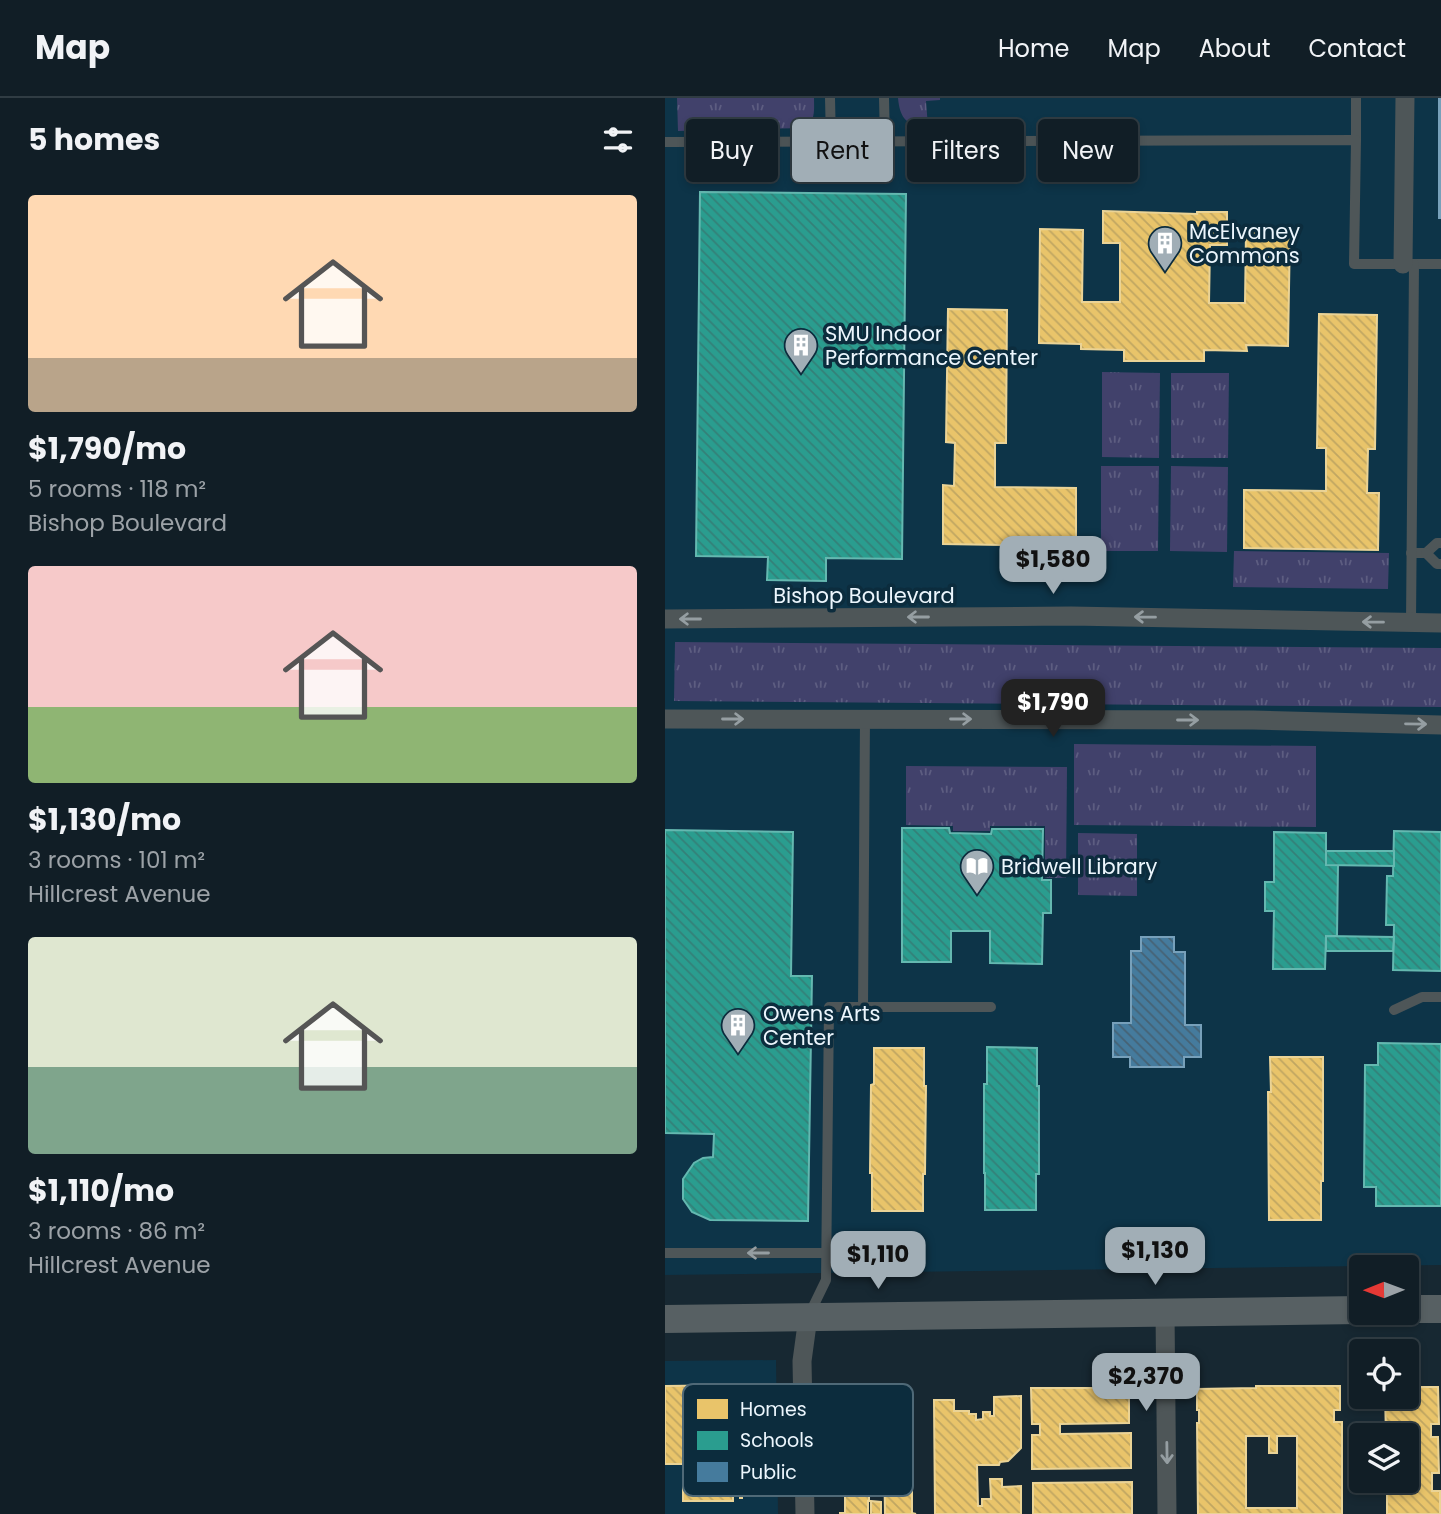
<!DOCTYPE html>
<html lang="en">
<head>
<meta charset="utf-8">
<style>
	body { margin:0; font-family:Poppins,sans-serif; background:#1a272e; color:#f1f3f6; height:100vh; display:flex; flex-direction:column; font-size:26px; white-space:nowrap }
	* { box-sizing:border-box; margin:0 }
	p { font-size:23px; color:#9ca2a7 }
	.icon { flex:none; width:38px; height:38px; fill:none; stroke:currentColor; stroke-width:2; stroke-linecap:round; stroke-linejoin:round }
	.map { position:relative; flex:1; overflow:hidden }
	.side { display:flex; flex-direction:column; background:#111e26; width:665px }
	.side>* { flex:none }
	.banner { position:absolute; left:21px; top:21px; width:649px; height:63px; display:flex; gap:14px }
	.needle { width:46px; rotate:269deg }
	.fabs { position:absolute; left:684px; top:1157px; display:grid; gap:14px }
	.fabs a { display:grid; place-items:center; width:70px; height:70px; border-radius:7px; background:#111e26; box-shadow:0 4px 10px #0003,0 0 0 2px #303c43; font-size:35px }
	.price { position:absolute; translate:-50% -60px; padding:0 16px; border-radius:14px; background:#a1aeb6; color:#111; font-size:23px; line-height:46px; filter:drop-shadow(0 2px 4px #0008) }
	.price::after { content:''; position:absolute; left:50%; top:42px; width:21px; height:16px; margin-left:-10px; background:inherit; clip-path:polygon(0 0,100% 0,50% 100%) }
	.price.active { background:#222; color:#fff }
	ul { padding:0; list-style:none }
	li { display:grid; align-content:center; gap:14px; height:371px; padding:0 28px }
	li span { display:grid; place-items:center; height:217px; border-radius:7px; color:#555 }
	li>.icon { margin-inline-start:auto }
	span .icon { width:126px; height:126px; fill:#fffc; stroke-width:1 }
	li b { font-size:30px }
	h2 { display:flex; justify-content:space-between; align-items:center; height:84px; padding:0 28px; font-size:30px }
	.pill { padding:0 24px; border-radius:7px; background:#111e26; box-shadow:0 4px 10px #0003,0 0 0 2px #303c43; font-size:24px; line-height:63px }
	.pill.active { background:#a1aeb6; color:#111 }
	header { display:flex; align-items:center; gap:42px; box-sizing:border-box; height:98px; padding:0 35px; background:#111e26; border-bottom:2px solid #303c43 }
	header strong { font-size:33px }
	nav { display:flex; gap:38px; margin-inline-start:auto; font-size:24px }
	main { display:flex; flex:1; min-height:0 }
	.map>svg:first-child { display:block }
	.built { fill:#0d3448 }
	.grass { fill:url(#grass-tufts) }
	.homes { fill:url(#homes-back-hatch); stroke:#ead396; stroke-width:2; fill-rule:evenodd }
	.schools { fill:url(#schools-back-hatch); stroke:#64b8b0; stroke-width:2 }
	.public { fill:url(#public-back-hatch); stroke:#77a0ba; stroke-width:2 }
	.lines { fill:none; stroke-linecap:round; stroke-linejoin:round }
	.lane { stroke:#4e5658; stroke-width:10 }
	.street { stroke:#4e5658; stroke-width:19 }
	.secondary { stroke:#576063; stroke-width:28 }
	.oneway { stroke:#959ea2 }
	.labels { text-anchor:middle; dominant-baseline:central; stroke-width:7; stroke-linejoin:round; paint-order:stroke }
	.poi-label { font-size:21px; fill:#ecf6fd; stroke:#0c2c3d; text-anchor:start }
	.street-label { font-size:21px; fill:#ecf6fd; stroke:#0c2c3d }
	.key { fill:#0c2c3d; stroke:#4f6977; stroke-width:2 }
	.key-label { font-size:19px; fill:#ecf6fd }
</style>
</head>
<body>
<header>
<strong>Map</strong>
<nav><a>Home</a><a>Map</a><a>About</a><a>Contact</a></nav>
</header>
<main>
<section class="side">
<h2>5 homes<svg class="icon" aria-label="filters" viewBox="0 0 24 24"><path d="M4 7h16M4 17h16"/><circle cx="9" cy="7" r="2"/><circle cx="15" cy="17" r="2"/></svg></h2>
<ul>
<li><span style="background:linear-gradient(#ffd9b3 75%,#b9a48a 0)"><svg class="icon" aria-label="home" viewBox="0 0 24 24"><path d="M3 11l9-7 9 7M6 9v11h12V9"/></svg></span><div><b>$1,790/mo</b><p>5 rooms · 118 m²</p><p>Bishop Boulevard</p></div></li>
<li><span style="background:linear-gradient(#f6c9c9 65%,#8fb573 0)"><svg class="icon" aria-label="home" viewBox="0 0 24 24"><path d="M3 11l9-7 9 7M6 9v11h12V9"/></svg></span><div><b>$1,130/mo</b><p>3 rooms · 101 m²</p><p>Hillcrest Avenue</p></div></li>
<li><span style="background:linear-gradient(#dfe7d0 60%,#7fa58c 0)"><svg class="icon" aria-label="home" viewBox="0 0 24 24"><path d="M3 11l9-7 9 7M6 9v11h12V9"/></svg></span><div><b>$1,110/mo</b><p>3 rooms · 86 m²</p><p>Hillcrest Avenue</p></div></li>
</ul>
</section>
<div class="map">
<svg width="776" height="1416" viewBox="0 0 776 1416">
	<defs>
		<pattern id="grass-tufts" width="24" height="20" patternUnits="userSpaceOnUse" patternTransform="scale(1.75)"><rect width="24" height="20" fill="#41416b"/><path d="M3 7l-1-3M5 7V3M7 7l1-3M15 17l-1-3M17 17v-4M19 17l1-3" fill="none" stroke="#5d5d81"/></pattern>
		<pattern id="homes-back-hatch" width="6" height="6" patternUnits="userSpaceOnUse" patternTransform="scale(1.75)"><rect width="6" height="6" fill="#e9c46a"/><path d="M-1 5l2 2M0 0l6 6M5-1l2 2" fill="none" stroke="#c0a662"/></pattern>
		<pattern id="schools-back-hatch" width="6" height="6" patternUnits="userSpaceOnUse" patternTransform="scale(1.75)"><rect width="6" height="6" fill="#2a9d8f"/><path d="M-1 5l2 2M0 0l6 6M5-1l2 2" fill="none" stroke="#348078"/></pattern>
		<pattern id="public-back-hatch" width="6" height="6" patternUnits="userSpaceOnUse" patternTransform="scale(1.75)"><rect width="6" height="6" fill="#457b9d"/><path d="M-1 5l2 2M0 0l6 6M5-1l2 2" fill="none" stroke="#466274"/></pattern>
	</defs>
	<rect width="100%" height="100%" fill="#172832"/>
	<g class="built">
		<path d="M0,0H776V1167L0,1177Z"/>
		<path d="M111,1262L113,1416H0V1263Z"/>
	</g>
	<g class="grass">
		<path d="M12,0H149C149,13 151,25 137,30L13,33Z"/>
		<path d="M233,0H275V2L261,3L263,29C242,28 235,21 233,0Z"/>
		<path d="M437,274L495,275L494,360L437,359Z"/>
		<path d="M506,275H564L563,360H506Z"/>
		<path d="M436,368H494L493,453H436Z"/>
		<path d="M506,368L563,369L562,454L505,453Z"/>
		<path d="M569,453L724,455L723,491L568,489Z"/>
		<path d="M10,544L776,550V609L9,603Z"/>
		<path d="M409,646L651,648V729L409,727Z"/>
		<path d="M241,668L402,669L401,780H380V728H325V733H288V728L241,727Z"/>
		<path d="M413,735L472,736V798L413,797Z"/>
	</g>
	<g class="homes">
		<path d="M438,113L532,116V114H562V147H545L544,205H580L581,133H625L623,248L581,247L582,253L539,252V263H459V252L416,251V246L374,245L375,131L418,132L417,204H455V145H438Z"/>
		<path d="M283,211L342,212L341,345H330V389L411,390V448L278,446V387L289,388L290,345L281,344Z"/>
		<path d="M654,216L712,217L710,351H703L702,395H714L713,452L579,450V392L661,393V350H652Z"/>
		<path d="M209,950H259V988H261L260,1076H258V1113H207V1075H205L206,987L209,986Z"/>
		<path d="M605,959H658V1083H656V1122H604L603,994H606Z"/>
		<path d="M77,1287V1400H75V1391H68V1403H18V1366H0V1288Z"/>
		<path d="M591,1288H675V1312H669V1324H677V1416H533L532,1325H534V1312H532V1291L591,1290ZM581,1338H604V1355H612V1338H632V1410H581Z"/>
		<path d="M742,1289H773L774,1326H766V1339H773L774,1375H767V1393H775V1416H722V1382H742V1337H721L720,1298H742Z"/>
		<path d="M366,1290H464V1325L395,1326V1336L466,1335V1370L367,1371V1337H375V1326H367Z"/>
		<path d="M356,1298V1350L343,1363L335,1364L334,1367H312L313,1408H317V1401H326L325,1381H337V1389L356,1388V1416H270L269,1302H289V1313H304V1316H311V1322L318,1321V1314H325V1318H329V1299Z"/>
		<path d="M201,1321H236L235,1328H247V1366H243V1391H247V1415L251,1416H220L219,1352H216V1364H206L207,1353H204V1403H203V1416H175V1415H180V1377H187V1365L178,1364V1328H187V1323H201Z"/>
		<path d="M467,1384V1416H368V1385Z"/>
		<path d="M206,1403L216,1404V1416H206Z"/>
	</g>
	<g class="schools">
		<path d="M35,94L241,96L237,461L161,460V483L102,482L103,459L31,458Z"/>
		<path d="M237,730H284L285,735L326,736L327,731H378L377,782H386V815H378L377,866L325,865V833H286V864H237Z"/>
		<path d="M0,732L128,734L126,878H147L143,1123L45,1122L27,1114L18,1101V1081L29,1065L38,1060L48,1059L49,1036L0,1035Z"/>
		<path d="M729,733L776,734V873L728,872L729,827H721L722,778H728Z"/>
		<path d="M609,734L661,735V767H673L672,838H661L660,871H608L609,813H600V784H609Z"/>
		<path d="M661,753H729V768L661,767Z"/>
		<path d="M661,838L729,839L728,853H661Z"/>
		<path d="M713,945L776,946V1108H711V1089H699L700,967H713Z"/>
		<path d="M322,949L372,950V988H374V1076H371V1112H320V1075H319V986H322Z"/>
	</g>
	<g class="public">
		<rect x="774" y="0" width="2" height="120"/>
		<path d="M476,839H509V854H520V927H536V959H519V969H465V959H448V925H466V853H476Z"/>
	</g>
	<g class="lines">
		<g class="lane">
			<path d="M165,0L166,43"/>
			<path d="M219,0L220,43"/>
			<path d="M691,0V42"/>
			<path d="M0,44L691,42L689,166H776"/>
			<path d="M746,455H761L772,445H776"/>
			<path d="M761,455L772,466H776"/>
			<path d="M746,525L749,166"/>
			<path d="M198,909L200,620"/>
			<path d="M729,912L757,899H776"/>
			<path d="M0,1155H162"/>
			<path d="M145,1215L161,1182L164,909H326"/>
		</g>
		<g class="street">
			<path d="M738,166L740,0"/>
			<path d="M0,521L406,518L776,525"/>
			<path d="M0,621L588,622L776,627"/>
			<path d="M500,1213L502,1416"/>
			<path d="M140,1416L137,1263L143,1219"/>
		</g>
		<g class="secondary">
			<path d="M742,1211H776"/>
			<path d="M0,1221L696,1212"/>
		</g>
	</g>
	<defs><path id="oneway-shaft" d="M-6 0H5M1.5-3L5.5 0L1.5 3" fill="none" stroke-width="1.6" stroke-linecap="round" stroke-linejoin="round" transform="scale(1.75)"/></defs>
	<g class="oneway">
		<use href="#oneway-shaft" transform="translate(253 519) rotate(180)"/>
		<use href="#oneway-shaft" transform="translate(480 519) rotate(-179)"/>
		<use href="#oneway-shaft" transform="translate(25 521) rotate(180)"/>
		<use href="#oneway-shaft" transform="translate(708 524) rotate(-179)"/>
		<use href="#oneway-shaft" transform="translate(68 621)"/>
		<use href="#oneway-shaft" transform="translate(296 621)"/>
		<use href="#oneway-shaft" transform="translate(523 622)"/>
		<use href="#oneway-shaft" transform="translate(751 626) rotate(1)"/>
		<use href="#oneway-shaft" transform="translate(93 1155) rotate(-180)"/>
		<use href="#oneway-shaft" transform="translate(502 1355) rotate(89)"/>
	</g>
	<defs>
		<symbol id="building-pin" viewBox="-11 -11 22 30"><path d="M0 17L-7.5 6A9.5 9.5 0 1 1 7.5 6Z" fill="#a1aeb6" stroke="#0c2c3d"/><path d="M-4-6H4V6H1V3H-1V6H-4ZM-2.5-4.3h1.7v1.8h-1.7ZM.8-4.3h1.7v1.8H.8ZM-2.5-1h1.7V.8h-1.7ZM.8-1h1.7V.8H.8Z" fill="#fff"/></symbol>
		<symbol id="library-pin" viewBox="-11 -11 22 30"><path d="M0 17L-7.5 6A9.5 9.5 0 1 1 7.5 6Z" fill="#a1aeb6" stroke="#0c2c3d"/><path d="M-6-4Q-3-5.5-.7-3.5V5Q-3 3-6 4ZM6-4Q3-5.5 .7-3.5V5Q3 3 6 4Z" fill="#fff"/></symbol>
	</defs>
	<g fill-rule="evenodd">
		<use href="#building-pin" x="481" y="126" width="38" height="52"/>
		<use href="#building-pin" x="117" y="228" width="38" height="52"/>
		<use href="#library-pin" x="293" y="749" width="38" height="52"/>
		<use href="#building-pin" x="54" y="908" width="38" height="52"/>
	</g>
	<g class="labels">
		<g class="poi-label">
			<text x="524" y="133">McElvaney<tspan x="524" dy="24">Commons</tspan></text>
			<text x="160" y="235">SMU Indoor<tspan x="160" dy="24">Performance Center</tspan></text>
			<text x="336" y="768">Bridwell Library</text>
			<text x="98" y="915">Owens Arts<tspan x="98" dy="24">Center</tspan></text>
		</g>
		<g class="street-label">
			<text x="199" y="497">Bishop Boulevard</text>
		</g>
	</g>
	<rect x="18" y="1286" width="230" height="112" rx="10" class="key"/>
	<rect x="32" y="1301" width="31" height="20" fill="#e9c46a"/>
	<rect x="32" y="1333" width="31" height="19" fill="#2a9d8f"/>
	<rect x="32" y="1364" width="31" height="20" fill="#457b9d"/>
	<g class="key-label">
		<text x="75" y="1318">Homes</text>
		<text x="75" y="1349">Schools</text>
		<text x="75" y="1381">Public</text>
	</g>
</svg>
<div class="fabs">
<a><svg class="needle" viewBox="-14 -14 28 28"><path d="M0-13l5 13h-10z" fill="#e53935"/><path d="M0 13l5-13h-10z" fill="#9ca2a7"/></svg></a>
<a><svg class="icon" aria-label="locate" viewBox="0 0 24 24"><circle cx="12" cy="12" r="6"/><path d="M12 2v4M12 18v4M2 12h4M18 12h4"/></svg></a>
<a><svg class="icon" aria-label="layers" viewBox="0 0 24 24"><path d="M12 4l9 5-9 5-9-5zM3 14l9 5 9-5"/></svg></a>
</div>
<b class="price" style="left:388px;top:498px">$1,580</b>
<b class="price active" style="left:388px;top:641px">$1,790</b>
<b class="price" style="left:490px;top:1189px">$1,130</b>
<b class="price" style="left:213px;top:1193px">$1,110</b>
<b class="price" style="left:481px;top:1315px">$2,370</b>
<div class="banner">
<a class="pill">Buy</a>
<a class="pill active">Rent</a>
<a class="pill">Filters</a>
<a class="pill">New</a>
</div>
</div>
</main>
</body>
</html>
